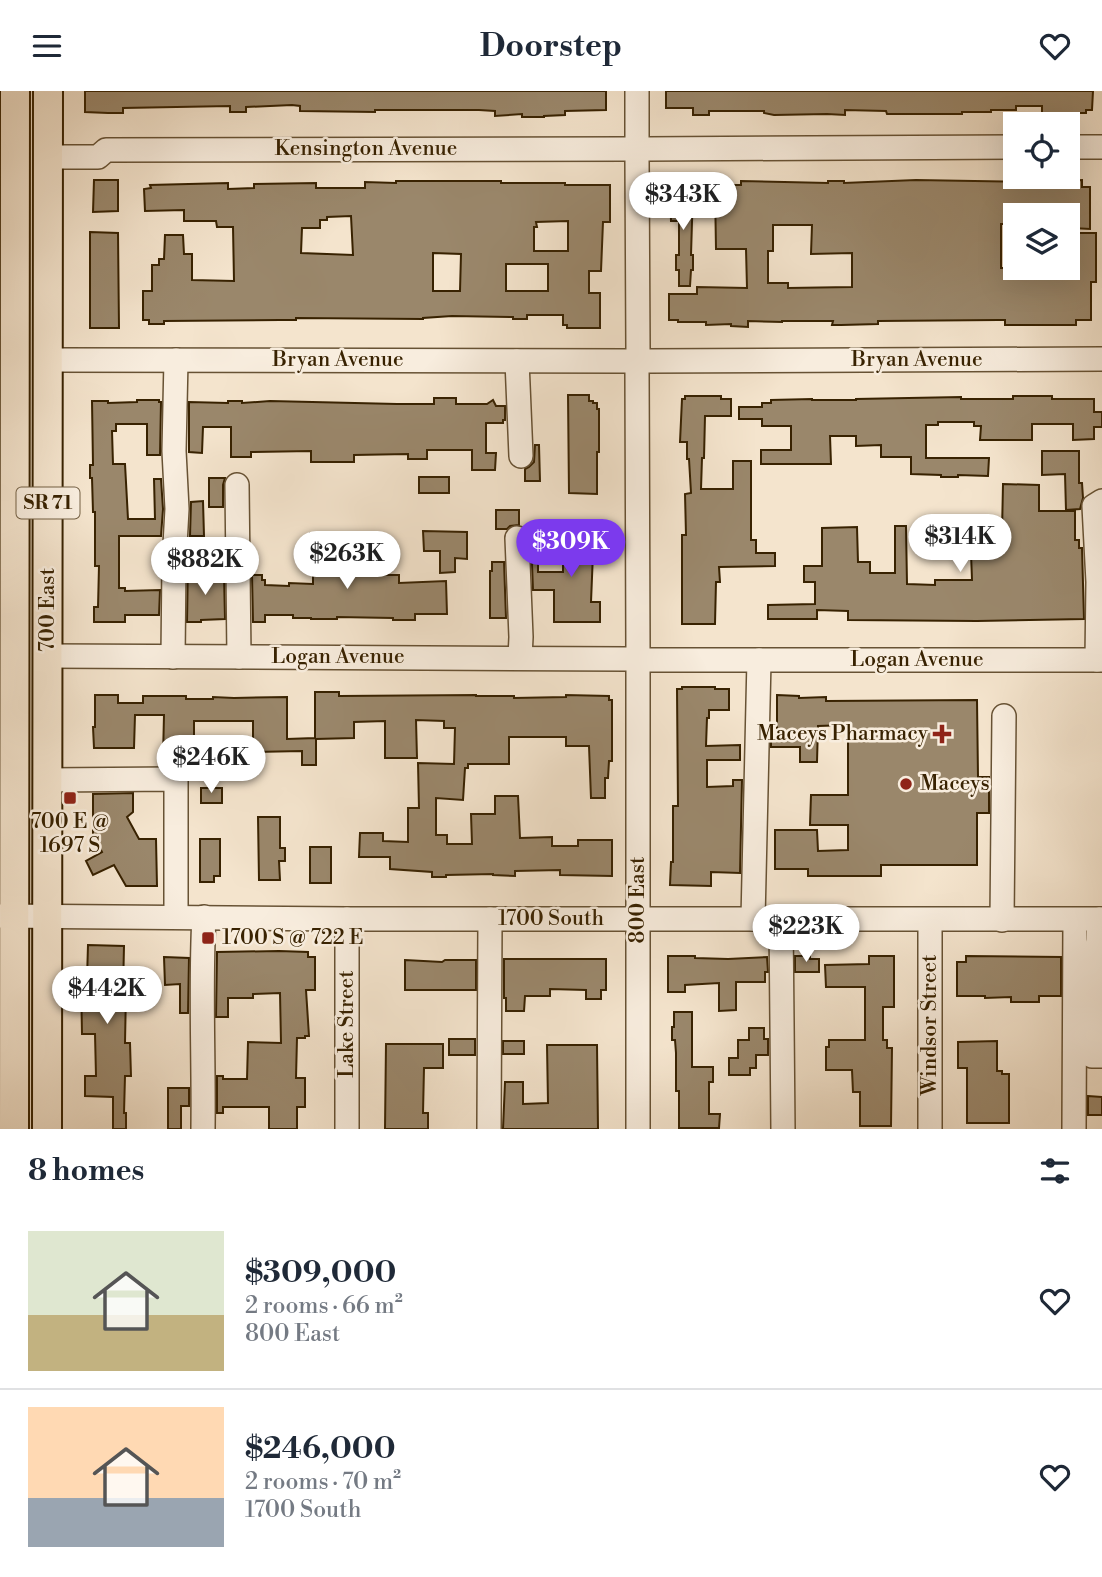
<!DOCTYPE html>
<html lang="en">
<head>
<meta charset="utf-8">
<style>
	body { margin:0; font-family:"Libre Bodoni",serif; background:#f2f2f3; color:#1f2937; height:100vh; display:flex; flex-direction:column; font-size:26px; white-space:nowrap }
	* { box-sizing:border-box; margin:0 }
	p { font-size:23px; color:#747a83 }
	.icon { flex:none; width:38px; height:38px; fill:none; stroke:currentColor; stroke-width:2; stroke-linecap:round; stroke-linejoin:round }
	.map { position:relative; height:1038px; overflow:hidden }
	.panel { display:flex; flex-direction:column; background:#fff; flex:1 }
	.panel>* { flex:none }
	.buttons { position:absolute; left:1003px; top:21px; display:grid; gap:14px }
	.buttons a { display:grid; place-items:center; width:77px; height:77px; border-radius:0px; background:#fff; box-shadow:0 7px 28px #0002; font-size:35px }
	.price { position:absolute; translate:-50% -60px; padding:0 16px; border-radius:24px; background:#fff; color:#222; font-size:23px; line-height:46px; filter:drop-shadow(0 2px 4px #0008) }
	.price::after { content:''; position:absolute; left:50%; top:42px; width:21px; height:16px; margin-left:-10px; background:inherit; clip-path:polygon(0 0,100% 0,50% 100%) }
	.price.active { background:#7c3aed; color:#fff }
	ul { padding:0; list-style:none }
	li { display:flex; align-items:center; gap:21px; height:175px; padding:0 28px }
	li+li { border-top:2px solid #e0e1e3 }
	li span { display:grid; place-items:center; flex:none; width:196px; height:140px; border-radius:0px; color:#555 }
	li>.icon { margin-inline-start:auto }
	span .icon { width:84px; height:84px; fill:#fffc; stroke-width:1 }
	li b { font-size:30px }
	h2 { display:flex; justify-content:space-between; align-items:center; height:84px; padding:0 28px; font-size:30px }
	header { display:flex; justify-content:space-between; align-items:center; height:91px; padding:0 28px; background:#fff; font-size:32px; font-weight:800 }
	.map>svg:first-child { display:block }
	.building { fill:#9a876b; stroke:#382201; stroke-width:2; fill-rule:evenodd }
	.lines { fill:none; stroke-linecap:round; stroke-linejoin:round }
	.minor-casing { stroke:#675234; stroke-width:26 }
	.major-casing { stroke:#382201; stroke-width:32 }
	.minor { stroke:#f8edde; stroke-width:23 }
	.major { stroke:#f4e4cd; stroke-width:28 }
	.poi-dot { fill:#8f2418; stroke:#f8edde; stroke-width:2.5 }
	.labels { text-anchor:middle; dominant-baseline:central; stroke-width:5; stroke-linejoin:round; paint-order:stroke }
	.shield { fill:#f8edde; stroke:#725f43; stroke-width:2 }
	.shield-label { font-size:19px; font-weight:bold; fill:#382201 }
	.street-label { font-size:21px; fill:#382201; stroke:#f8edde }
	.poi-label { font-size:21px; fill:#382201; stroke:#f8edde; text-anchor:start }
</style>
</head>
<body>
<header><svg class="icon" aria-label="menu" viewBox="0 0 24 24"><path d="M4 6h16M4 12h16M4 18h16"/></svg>Doorstep<svg class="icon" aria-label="heart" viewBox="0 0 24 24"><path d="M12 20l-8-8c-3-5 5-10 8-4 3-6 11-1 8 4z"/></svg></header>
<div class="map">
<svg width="1102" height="1038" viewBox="0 0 1102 1038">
	<rect width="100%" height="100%" fill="#f4e4cd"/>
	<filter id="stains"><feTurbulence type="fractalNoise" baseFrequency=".00286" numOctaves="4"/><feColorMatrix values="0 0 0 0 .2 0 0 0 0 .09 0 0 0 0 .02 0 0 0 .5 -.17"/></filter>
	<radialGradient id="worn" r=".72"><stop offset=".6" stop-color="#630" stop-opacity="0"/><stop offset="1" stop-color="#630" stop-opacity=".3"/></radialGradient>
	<g class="building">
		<path d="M85,0H606V19L565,20V24L544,25V26H522V23L495,25V20L479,19H375V21L300,20V15L292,14L246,16V21H230V15L123,17V22H108L85,21Z"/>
		<path d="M666,0H1093L1092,19H1086V22H1042V15H1016V19H991V21H962V23H887L886,20L845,19V24L827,23L774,24L764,22V20H709V24H693V17H666Z"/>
		<path d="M94,89H118V120L93,121Z"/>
		<path d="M916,89L1034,91L1082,89V96H1090V138L1072,137V129H1068V124H1015V133H1001V177H1075V166H1079V142H1096V191H1091V229H1076V234H1005V229H998L878,230V233L841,234H832L833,230H782V231L748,230V236L731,235V233L706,234V231H678V229H669V203H697V196L747,197L746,158H716L715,98H730V94H741V90L828,92V90H844V92ZM773,134H812L811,163L852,162V196L788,197V192H768V160H773Z"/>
		<path d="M396,90H501V92H565V94H610V131H603L601,180H589V202H600V237H567V234H563V224H527V228H513V226L452,225L423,227V228L296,227V229H280L164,230V233H149V229H143V200H152V174H159V168H164L165,144H183L184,163H192V189L234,190L233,136H217L216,130H184V119L145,120L144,98L151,97L150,94L228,92V98L254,97V93L316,92V97H365V91L396,92ZM351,125L353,164L301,162L302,137H320V129H327V126ZM568,130V160H534V136H537L536,131ZM433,162L461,163L460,200H433ZM506,173H548V200H506Z"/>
		<path d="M670,98H693L691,164H693V179H691L690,195H679V179H676V164H679V130H671Z"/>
		<path d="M90,141L118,142L119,237H90Z"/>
		<path d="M568,304H589V310H593V312H597V318H599V361H597V403L569,402Z"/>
		<path d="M685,305H721V308H731V325H705L704,367H702L701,398H733V370H751V449H756V462H775V475L719,476L720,491H716L715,533H682V444H686L685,403L691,402L689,368H687V351H680L682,308H685Z"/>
		<path d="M1013,305H1052V308H1094V321H1102V336H1094V348L1073,349V333H1032V349H980L981,335H974V331H938V334H926V367H989L988,385L958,384V386H941V384L911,383V366H881V354L856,355V345H830L831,373H761V359H791V335H762V328H739V316H762V312H771V309L812,308V309H856V308L961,306V308H1013Z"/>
		<path d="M434,307H456V313H487L493,309L496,315H505V329H503V332H486V362H496L495,379H472V359H427V368H408V363L354,364V371H311V360L251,361V366H231V336H203L202,362L189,361V311L228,312V310H242V312L270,310L397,313H434Z"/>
		<path d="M137,309H159V311H161L160,364H147V333H116V340H112L113,373H125L128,428H155L154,388H161L163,418L161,445H119V497H125V500L160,499L159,524H125V531H94V516H98L99,475H95V421H93L92,387H90V374H93L92,310H108V312L137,311Z"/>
		<path d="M535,354H539L540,390H525V378L529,376L534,371Z"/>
		<path d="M1042,360H1079V392H1082L1083,407L1080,418L1066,419L1065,383L1042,384Z"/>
		<rect x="419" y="386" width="30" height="16"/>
		<path d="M209,387H225L223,394V416H209Z"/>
		<path d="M1003,393L1039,394V420H1075V449H1079V457H1082L1084,528L977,530L848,529V520L817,519V528H768V514L815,513V491H804V475H822V437L857,436L858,471H870V482H895V435H906L907,493L935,494V489H972L971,462H990V441H1002Z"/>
		<path d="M203,410L204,445H190L191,411Z"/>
		<path d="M496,419H519V434L510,435L507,438H496Z"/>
		<path d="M423,440L467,441V468L455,467V481L440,482V460H424Z"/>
		<path d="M310,442H327V456L362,455L363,484H399V492L446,490L447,523H415V529H393V527L337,526V528H311V527H293V524H265V531H253L252,484H262V489H265V494L289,495V492L313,493V461H310Z"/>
		<path d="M563,442L597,443V462H593L591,511H600V531H554V499H533L531,447L538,446V481H563Z"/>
		<path d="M492,471H504L506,527H490V480H492Z"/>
		<path d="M188,472H192V485H224L225,528L201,529V531H187Z"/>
		<path d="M682,596H715V598H729V619H709V627H707L706,655L740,654V669H707V696L733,695V689H742L740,782L711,781V795L670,794L671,771H673V715H678L677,598H682Z"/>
		<path d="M315,601H339V605L476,604V605H514V607L566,606V604L609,605V609H612V670H609L608,687H605V707H591L589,655H566V646H509V673H468V677H465L463,709L436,707V744H447V753H472L471,723H495V705H518L520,747L552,746V755H578V749H612V785L560,784V779L515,780V785L493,784V783L446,784V786H432V781L390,778V766H359L360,742H383V750L408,751V717H419L418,672L454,673L455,637H444V630L416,629L417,667H385V630L354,631V647L316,648V674H302V660L253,661V630H194V666H163L164,624H135L134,657H94L93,636H95V604H118V612H143V605H186V608H213V606L234,607L287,606V648L315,647Z"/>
		<path d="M777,604L799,605V607L826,606V610L977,609L978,686H989V722H977V774H881V785H808V778H775V739H817L818,760L848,759V734H810L811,704H848V634L818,635L817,671H800V656H771V641H777Z"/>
		<rect x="201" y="697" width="21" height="15"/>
		<path d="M133,702V721L127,726L139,748H156L157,795H126L114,774L93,784L86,770L102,761L93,744V703Z"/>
		<path d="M258,726H280V757H285V770H279L280,789H259Z"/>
		<path d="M200,748H220V785H214V791H200Z"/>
		<rect x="310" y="756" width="21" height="36"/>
		<path d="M88,854L124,855L123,900H126L125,952H130L131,985H125L124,1022H126V1038H113V1006L85,1005V985H96L95,943H82L81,888H87Z"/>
		<path d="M279,860L308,861V866H315V899H306L309,945H305V947H297L296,987H305V1016H297V1038H269V1016H223V1022H217V985H223V988H247L248,951L281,952L280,902L253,903V907H228V926H216L217,861Z"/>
		<path d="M668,865H695V867L728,868L767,866L768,881H765V891H736V919L719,920V892L685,894V901H668Z"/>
		<path d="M795,865H810V868H819V881H795Z"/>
		<path d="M869,865H894V916H883V949H887V957H892L891,1035H860V1001H853L852,979H826V956H829V949H865V896H826L825,874L869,873Z"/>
		<path d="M966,865L1061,866V905H1039V911H1011V906L985,907V905H957V871H966Z"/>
		<path d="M164,866L189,867L188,922H180V893L165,894Z"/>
		<path d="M504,868H606V899H601V908H586V899L550,898V905H525L524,920H506V907H504Z"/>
		<path d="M405,869L442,871L445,869H476V899H405Z"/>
		<path d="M674,921H692V976H713V991H709V1023H720L719,1037H679V1000H676V962L675,949H672V936H674Z"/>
		<path d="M749,937H764V948H768V964H756V977H750V984H729V967H738V949H749Z"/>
		<rect x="449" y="948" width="26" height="16"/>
		<rect x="503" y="950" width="21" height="13"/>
		<path d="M997,950V980H1002V983H1009V1032H967V977H958V951Z"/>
		<path d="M386,953H443V977H424L423,1022H428V1038H385Z"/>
		<path d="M547,954H597L598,1038H503L505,991H523V1013L548,1012Z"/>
		<path d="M168,997H189V1015H181V1038H168Z"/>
		<path d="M1088,1005L1102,1006V1024H1088Z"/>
	</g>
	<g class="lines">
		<defs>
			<g id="minor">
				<path d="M637,0V48"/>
				<path d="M1068,56H1102"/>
				<path d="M647,58L1015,56"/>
				<path d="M48,66H98L106,59L626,58"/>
				<path d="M637,68L638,259"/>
				<path d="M48,269L627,270"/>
				<path d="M517,270L521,365"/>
				<path d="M648,270L1102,268"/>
				<path d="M637,279L638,560"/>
				<path d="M237,394L239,566"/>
				<path d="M517,447L521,546L520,567"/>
				<path d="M48,565L627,568"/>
				<path d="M173,566L174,472L177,418L174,360L176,269"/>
				<path d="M647,569H1102"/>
				<path d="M1097,569L1098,491L1094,415L1102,410"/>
				<path d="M48,689L176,688V826"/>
				<path d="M0,825L347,828H1102"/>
				<path d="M753,828L759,569"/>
				<path d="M781,828L783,1038"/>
				<path d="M1099,828L1098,850L1094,867L1092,965H1102"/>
				<path d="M930,829V1038"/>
				<path d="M1002,829L1004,625"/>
				<path d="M203,1038C204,967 200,897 204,826"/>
				<path d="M347,1038V828"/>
				<path d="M489,1038L490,828"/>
				<path d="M638,1038V580"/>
				<path d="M1074,1038L1075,829"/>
			</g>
			<g id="major">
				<path d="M14,1038L15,0"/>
				<path d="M47,1038L48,0"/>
			</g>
		</defs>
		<use href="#minor" class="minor-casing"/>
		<use href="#major" class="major-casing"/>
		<use href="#minor" class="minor"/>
		<use href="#major" class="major"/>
	</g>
	<g class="poi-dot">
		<path d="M938.5 632.5h7v7h7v7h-7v7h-7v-7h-7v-7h7z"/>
		<circle cx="906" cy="693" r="7"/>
		<rect x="63" y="700" width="14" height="14" rx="3.5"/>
		<rect x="201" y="840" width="14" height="14" rx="3.5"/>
	</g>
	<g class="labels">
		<rect class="shield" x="16.5" y="396.5" width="63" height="31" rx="5"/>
		<g class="shield-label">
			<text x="48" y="412">SR 71</text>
		</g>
		<g class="street-label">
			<text x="366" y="58">Kensington Avenue</text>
			<text x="338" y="269">Bryan Avenue</text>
			<text x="917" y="269">Bryan Avenue</text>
			<text transform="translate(48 519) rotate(-90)">700 East</text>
			<text x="338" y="566">Logan Avenue</text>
			<text x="917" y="569">Logan Avenue</text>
			<text transform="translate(638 809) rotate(-90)">800 East</text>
			<text x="551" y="828">1700 South</text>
			<text transform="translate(347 933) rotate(-90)">Lake Street</text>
			<text transform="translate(930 934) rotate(-90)">Windsor Street</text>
		</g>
		<g class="poi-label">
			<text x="928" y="643" text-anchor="end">Maceys Pharmacy</text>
			<text x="920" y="693">Maceys</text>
			<text x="70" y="731" text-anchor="middle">700 E @<tspan x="70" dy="24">1697 S</tspan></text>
			<text x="222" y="847">1700 S @ 722 E</text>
		</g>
	</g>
	<rect width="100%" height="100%" filter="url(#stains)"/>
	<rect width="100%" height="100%" fill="url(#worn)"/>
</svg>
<div class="buttons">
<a><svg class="icon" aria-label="locate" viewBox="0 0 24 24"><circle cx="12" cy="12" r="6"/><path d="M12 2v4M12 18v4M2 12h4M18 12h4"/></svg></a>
<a><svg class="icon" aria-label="layers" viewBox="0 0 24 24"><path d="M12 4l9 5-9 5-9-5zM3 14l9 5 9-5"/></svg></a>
</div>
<b class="price" style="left:683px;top:141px">$343K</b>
<b class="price" style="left:960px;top:483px">$314K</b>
<b class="price active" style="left:571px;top:488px">$309K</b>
<b class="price" style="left:347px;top:500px">$263K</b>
<b class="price" style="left:205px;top:506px">$882K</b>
<b class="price" style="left:211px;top:704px">$246K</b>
<b class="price" style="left:806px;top:873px">$223K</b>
<b class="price" style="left:107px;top:935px">$442K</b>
</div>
<section class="panel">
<h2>8 homes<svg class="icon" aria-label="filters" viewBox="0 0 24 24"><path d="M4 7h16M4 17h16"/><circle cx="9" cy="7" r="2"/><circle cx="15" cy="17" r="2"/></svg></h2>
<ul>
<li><span style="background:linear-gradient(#dfe7d0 60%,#c2b280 0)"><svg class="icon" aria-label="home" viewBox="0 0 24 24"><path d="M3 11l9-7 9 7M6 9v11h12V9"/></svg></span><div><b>$309,000</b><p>2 rooms · 66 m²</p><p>800 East</p></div><svg class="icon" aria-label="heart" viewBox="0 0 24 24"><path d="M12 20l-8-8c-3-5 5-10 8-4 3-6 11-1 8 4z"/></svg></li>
<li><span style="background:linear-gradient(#ffd9b3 65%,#9aa5b1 0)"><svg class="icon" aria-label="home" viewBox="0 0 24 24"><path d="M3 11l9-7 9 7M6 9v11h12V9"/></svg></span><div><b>$246,000</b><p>2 rooms · 70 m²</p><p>1700 South</p></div><svg class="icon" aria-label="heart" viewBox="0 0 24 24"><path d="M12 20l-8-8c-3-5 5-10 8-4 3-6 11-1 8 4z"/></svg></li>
</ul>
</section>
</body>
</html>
